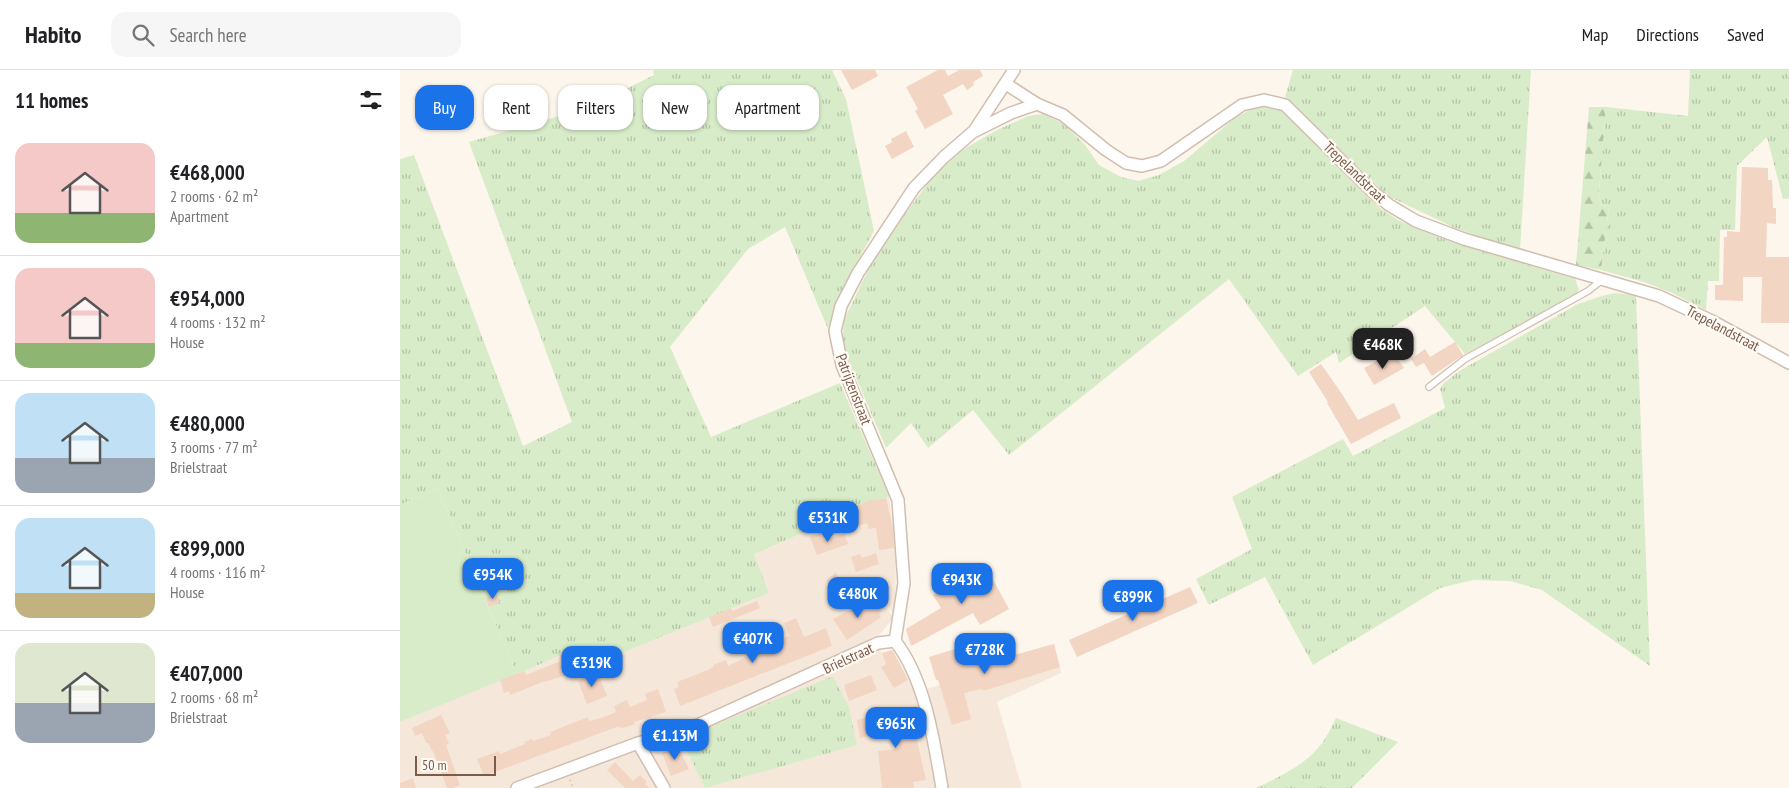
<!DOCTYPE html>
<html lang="en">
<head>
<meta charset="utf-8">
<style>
	body { margin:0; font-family:"PT Sans Narrow",sans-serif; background:#f6f6f6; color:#202124; height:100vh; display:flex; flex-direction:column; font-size:19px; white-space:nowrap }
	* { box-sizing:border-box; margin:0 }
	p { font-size:16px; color:#757577 }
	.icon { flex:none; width:28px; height:28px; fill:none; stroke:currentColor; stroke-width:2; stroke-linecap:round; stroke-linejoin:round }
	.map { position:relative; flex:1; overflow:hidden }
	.drawer { display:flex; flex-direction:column; background:#fff; width:400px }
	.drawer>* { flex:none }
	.hud { position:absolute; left:15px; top:15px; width:475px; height:45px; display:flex; gap:10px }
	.scale { position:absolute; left:15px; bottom:12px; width:81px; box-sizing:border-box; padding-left:5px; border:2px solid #7a5c4d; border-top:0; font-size:14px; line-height:18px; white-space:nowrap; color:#7a5c4d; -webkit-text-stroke:4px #fffaf3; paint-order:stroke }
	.price { position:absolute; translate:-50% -42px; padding:0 11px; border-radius:10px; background:#1a73e8; color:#fff; font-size:16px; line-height:32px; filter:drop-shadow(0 1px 2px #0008) }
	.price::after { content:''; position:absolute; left:50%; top:30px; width:15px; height:11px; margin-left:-8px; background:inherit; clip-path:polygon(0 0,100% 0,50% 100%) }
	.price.on { background:#222; color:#fff }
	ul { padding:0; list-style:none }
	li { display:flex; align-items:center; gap:15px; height:125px; padding:0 15px }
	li+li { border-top:1px solid #e0e0e0 }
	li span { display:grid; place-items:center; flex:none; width:140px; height:100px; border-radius:15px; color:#555 }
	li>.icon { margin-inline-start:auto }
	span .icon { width:60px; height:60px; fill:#fffc; stroke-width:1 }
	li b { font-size:21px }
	h2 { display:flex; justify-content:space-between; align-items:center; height:60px; padding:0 15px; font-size:21px }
	.chip { padding:0 18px; border-radius:15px; background:#fff; box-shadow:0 1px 4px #0004; font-size:18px; line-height:45px }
	.chip.on { background:#1a73e8; color:#fff }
	header { display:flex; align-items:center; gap:30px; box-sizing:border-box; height:70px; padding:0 25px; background:#fff; border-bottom:1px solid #e0e0e0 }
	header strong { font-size:24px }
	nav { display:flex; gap:28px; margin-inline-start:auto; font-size:18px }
	.search { width:350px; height:45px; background:#f6f6f6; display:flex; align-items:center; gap:12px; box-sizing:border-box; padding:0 18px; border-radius:15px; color:#757577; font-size:19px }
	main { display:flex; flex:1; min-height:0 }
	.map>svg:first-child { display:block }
	.residential { fill:#f5e8da }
	.grass { fill:url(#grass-tufts) }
	.forest { fill:url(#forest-firs) }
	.garden { fill:#d8ecc9 }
	.building { fill:#f3d5c3 }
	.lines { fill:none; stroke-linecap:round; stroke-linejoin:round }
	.service-casing { stroke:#d1beb0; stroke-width:8 }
	.minor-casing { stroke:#d1beb0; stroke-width:14 }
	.path { stroke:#d9b8a5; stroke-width:2; stroke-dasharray:1 4; stroke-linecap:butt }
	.service { stroke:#fff; stroke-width:5.5 }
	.minor { stroke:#fff; stroke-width:11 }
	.labels { text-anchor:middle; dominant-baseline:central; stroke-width:4.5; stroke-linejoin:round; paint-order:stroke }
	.street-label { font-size:15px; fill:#7a5c4d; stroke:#fffaf3 }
</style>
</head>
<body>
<header>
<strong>Habito</strong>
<div class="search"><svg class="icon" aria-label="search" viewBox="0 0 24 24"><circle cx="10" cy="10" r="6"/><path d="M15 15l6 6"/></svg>Search here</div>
<nav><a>Map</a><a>Directions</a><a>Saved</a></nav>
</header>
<main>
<section class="drawer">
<h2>11 homes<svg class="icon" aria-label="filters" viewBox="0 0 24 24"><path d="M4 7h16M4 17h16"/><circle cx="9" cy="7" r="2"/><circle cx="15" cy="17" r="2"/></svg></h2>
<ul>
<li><span style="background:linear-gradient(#f6c9c9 70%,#8fb573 0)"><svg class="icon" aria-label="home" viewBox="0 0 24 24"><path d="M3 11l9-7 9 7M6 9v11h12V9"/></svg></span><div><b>€468,000</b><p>2 rooms · 62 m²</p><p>Apartment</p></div></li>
<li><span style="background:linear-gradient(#f6c9c9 75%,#8fb573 0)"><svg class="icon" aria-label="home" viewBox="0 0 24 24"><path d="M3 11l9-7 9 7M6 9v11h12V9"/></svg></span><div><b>€954,000</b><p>4 rooms · 132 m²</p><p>House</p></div></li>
<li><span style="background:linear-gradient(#bfe0f5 65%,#9aa5b1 0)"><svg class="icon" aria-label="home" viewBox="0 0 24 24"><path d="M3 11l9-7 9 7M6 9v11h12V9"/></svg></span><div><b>€480,000</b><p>3 rooms · 77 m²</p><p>Brielstraat</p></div></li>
<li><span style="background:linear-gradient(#bfe0f5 75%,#c2b280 0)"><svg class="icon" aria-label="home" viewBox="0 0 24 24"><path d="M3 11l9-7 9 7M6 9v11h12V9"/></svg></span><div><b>€899,000</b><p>4 rooms · 116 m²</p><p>House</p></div></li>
<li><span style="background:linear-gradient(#dfe7d0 60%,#9aa5b1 0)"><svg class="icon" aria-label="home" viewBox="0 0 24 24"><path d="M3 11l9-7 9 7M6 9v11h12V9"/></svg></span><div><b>€407,000</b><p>2 rooms · 68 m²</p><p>Brielstraat</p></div></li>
</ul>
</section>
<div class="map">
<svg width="1389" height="718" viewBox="0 0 1389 718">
	<defs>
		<pattern id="grass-tufts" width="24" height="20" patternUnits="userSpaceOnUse" patternTransform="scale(1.25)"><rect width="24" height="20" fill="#d8ecc9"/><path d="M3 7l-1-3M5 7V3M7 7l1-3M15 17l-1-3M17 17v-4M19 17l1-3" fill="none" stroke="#b4c2a5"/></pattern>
		<pattern id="forest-firs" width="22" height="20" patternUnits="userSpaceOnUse" patternTransform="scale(1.25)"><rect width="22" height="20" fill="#d8ecc9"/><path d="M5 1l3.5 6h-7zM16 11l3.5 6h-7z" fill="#b4c2a5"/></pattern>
	</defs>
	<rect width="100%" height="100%" fill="#fdf6ec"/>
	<path class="residential" d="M489,426L496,482L495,545L487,537L493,548L480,564L474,568L482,583L493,580L512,615L524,620L655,579L661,603L597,632L622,718H0V652L183,576L190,596L369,523L354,484Z"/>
	<g class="grass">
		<path d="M253,0H432L446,29L474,161L436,231L428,259L385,157L348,179L270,277L311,367L440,313L489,426L354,484L369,523L190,596L182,576L117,604L38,419L0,435V89L14,85L123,376L172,352L69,72L187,38L254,5Z"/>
		<path d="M893,0H1131L1120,180L1055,158L988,126L885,27Z"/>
		<path d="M1290,0H1389V128L1383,129L1367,67L1337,96L1335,160H1320L1319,211H1308L1306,240L1272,223L1244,212L1201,200L1209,136L1198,134L1206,37L1288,46Z"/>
		<path d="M867,37L880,39L892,48L981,139L1000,151L1038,167L1078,180L1175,209L1179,219L1175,227L1065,284L1025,236L939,293L936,282L898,306L829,209L609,385L573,340L528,378L511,353L486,378L448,289L443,267L444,250L469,198L505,144L534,105L564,79L595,61L628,46L643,44L664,54L685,75L699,95L721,107L738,111L759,105L784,91L836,47L854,38Z"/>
		<path d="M1215,223L1236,225L1250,596L1142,520L1110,511L1073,510L1040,518L913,595L865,507L809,535L796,509L852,479L832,427L943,369L953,386L1045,338L1040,319L1044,313L1059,301L1178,234L1202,226Z"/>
		<path d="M433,606L449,638L457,675L305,718L281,669Z"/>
		<path d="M936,648L998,672L952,718H856C877,708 903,696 918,678C926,669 931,658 936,648Z"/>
	</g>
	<path class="forest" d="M1189,37H1206L1198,134L1209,136L1201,200L1176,195Z"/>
	<path class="garden" d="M38,419L117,604L0,652V435Z"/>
	<g class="building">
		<path d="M441,0H475L478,6L452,20Z"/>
		<path d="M538,0H545L548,6L559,0H580L583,6L573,12L574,15L567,20L563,14L543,25L553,44L525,59L515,41L518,39L506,17Z"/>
		<path d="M506,61L514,77L492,89L485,76L492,72L491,69Z"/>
		<path d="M1342,97L1368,98V110H1372L1373,138H1376V154L1367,153L1366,187H1389V253H1361L1362,207H1343V231L1315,230V215H1323L1324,167H1327V161L1340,162Z"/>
		<path d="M1055,272L1063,285L1032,306L1024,293L1016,297L1011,289L1025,279L1030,287Z"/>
		<path d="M995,285L1004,298L974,315L964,298L977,291L979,294Z"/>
		<path d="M921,294L942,324L958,350L994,333L1001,348L951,374L927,333L928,332L909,302Z"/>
		<path d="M486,428L493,458L494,478L479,480L476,458L469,459L467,453L442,461L437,444L473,429V431Z"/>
		<path d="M420,463L423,471L444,463L448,474L417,485L410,467Z"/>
		<path d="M476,483L479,494L456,502L451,487L460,484L462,488Z"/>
		<path d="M585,495L609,539L580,555L573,543L511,576L506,559L541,538L533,525Z"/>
		<path d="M436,502L442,515L449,510L465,526L449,531L450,536L426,511Z"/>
		<path d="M790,517L798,533L677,587L669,570Z"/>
		<path d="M96,524L100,532L89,537L86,528Z"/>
		<path d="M470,529L482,541L479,544L481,547L447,570L433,549Z"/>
		<path d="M357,531L360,538L313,557L309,547L331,538L332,541Z"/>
		<path d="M396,548L404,567L426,558L432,576L280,636L274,619L279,617L277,612L308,600L314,596L313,595L326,590L328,596L346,587L372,579L371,573L389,566L384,553Z"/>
		<path d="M654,574L660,597L596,617L583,621L582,619L564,623L571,649L552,655L538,610H536L529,587L555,579H562L563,583L574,580L578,595Z"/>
		<path d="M172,579L175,587L170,589L175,602L145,612V611L110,625L109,621L104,623L100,610L124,601L126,605L161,591L159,583Z"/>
		<path d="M492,580L508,610L494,618L481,597L486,594L482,583Z"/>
		<path d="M198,603L207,626L187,634L178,611Z"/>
		<path d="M471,605L477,620L449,631L444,615Z"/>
		<path d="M258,619L266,642L234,652L235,654L223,658L217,657L84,706L77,689L99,681L100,684L125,674L124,672L132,669L133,671L151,665L150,662L188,647L189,651L201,648L216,642L214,636L227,630L230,637L247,630L245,624Z"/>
		<path d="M509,637L526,710L513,712L514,718H482L478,681L495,679V678L499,677L495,660L460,668L457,650Z"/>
		<path d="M41,645L50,663L45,665L49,674L46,675L60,715L53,718H47L33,681H32L28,673H26L22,663L15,666L12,658Z"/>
		<path d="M278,677L289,699L271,706L262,683Z"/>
		<path d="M215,692L233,711L240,705L247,712L245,714L249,718H225L207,700Z"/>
		<path d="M13,708L16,718H0V713Z"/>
	</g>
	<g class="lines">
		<defs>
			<path id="service" d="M1029,317L1065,289L1188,221L1202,210"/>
			<g id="minor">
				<path d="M606,14L637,34L663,45L706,80L726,93L742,96L761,91L842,35L864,30L885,35L973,122L989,135L1016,151L1064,169L1259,226L1312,251L1389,293"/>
				<path d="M575,61L611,43L637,34"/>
				<path d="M495,571L504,513L498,430L442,295L435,261L441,236L458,203L514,118L544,87L574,61L614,0"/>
				<path d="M495,571C525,609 534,671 542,718"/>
				<path d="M238,673L264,718"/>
				<path d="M117,718L238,673L293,657L478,573L495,571"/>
			</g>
		</defs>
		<use href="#service" class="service-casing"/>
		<use href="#minor" class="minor-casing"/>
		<path class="path" d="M170,710L173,718"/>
		<use href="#service" class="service"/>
		<use href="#minor" class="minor"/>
	</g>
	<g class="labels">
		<g class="street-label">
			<text transform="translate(955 102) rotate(44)">Trepelandstraat</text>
			<text transform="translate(1323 258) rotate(28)">Trepelandstraat</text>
			<text transform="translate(454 319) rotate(69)">Patrijzenstraat</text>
			<text transform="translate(448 588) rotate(-25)">Brielstraat</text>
		</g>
	</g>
</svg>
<div class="scale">50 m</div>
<b class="price on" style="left:983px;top:300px">€468K</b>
<b class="price" style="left:428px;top:473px">€531K</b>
<b class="price" style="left:93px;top:530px">€954K</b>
<b class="price" style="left:562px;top:535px">€943K</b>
<b class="price" style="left:458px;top:549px">€480K</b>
<b class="price" style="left:733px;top:552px">€899K</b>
<b class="price" style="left:353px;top:594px">€407K</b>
<b class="price" style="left:585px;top:605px">€728K</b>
<b class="price" style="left:192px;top:618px">€319K</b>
<b class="price" style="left:496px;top:679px">€965K</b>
<b class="price" style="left:275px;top:691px">€1.13M</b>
<div class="hud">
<a class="chip on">Buy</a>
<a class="chip">Rent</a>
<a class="chip">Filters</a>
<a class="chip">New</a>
<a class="chip">Apartment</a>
</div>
</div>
</main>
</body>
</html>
